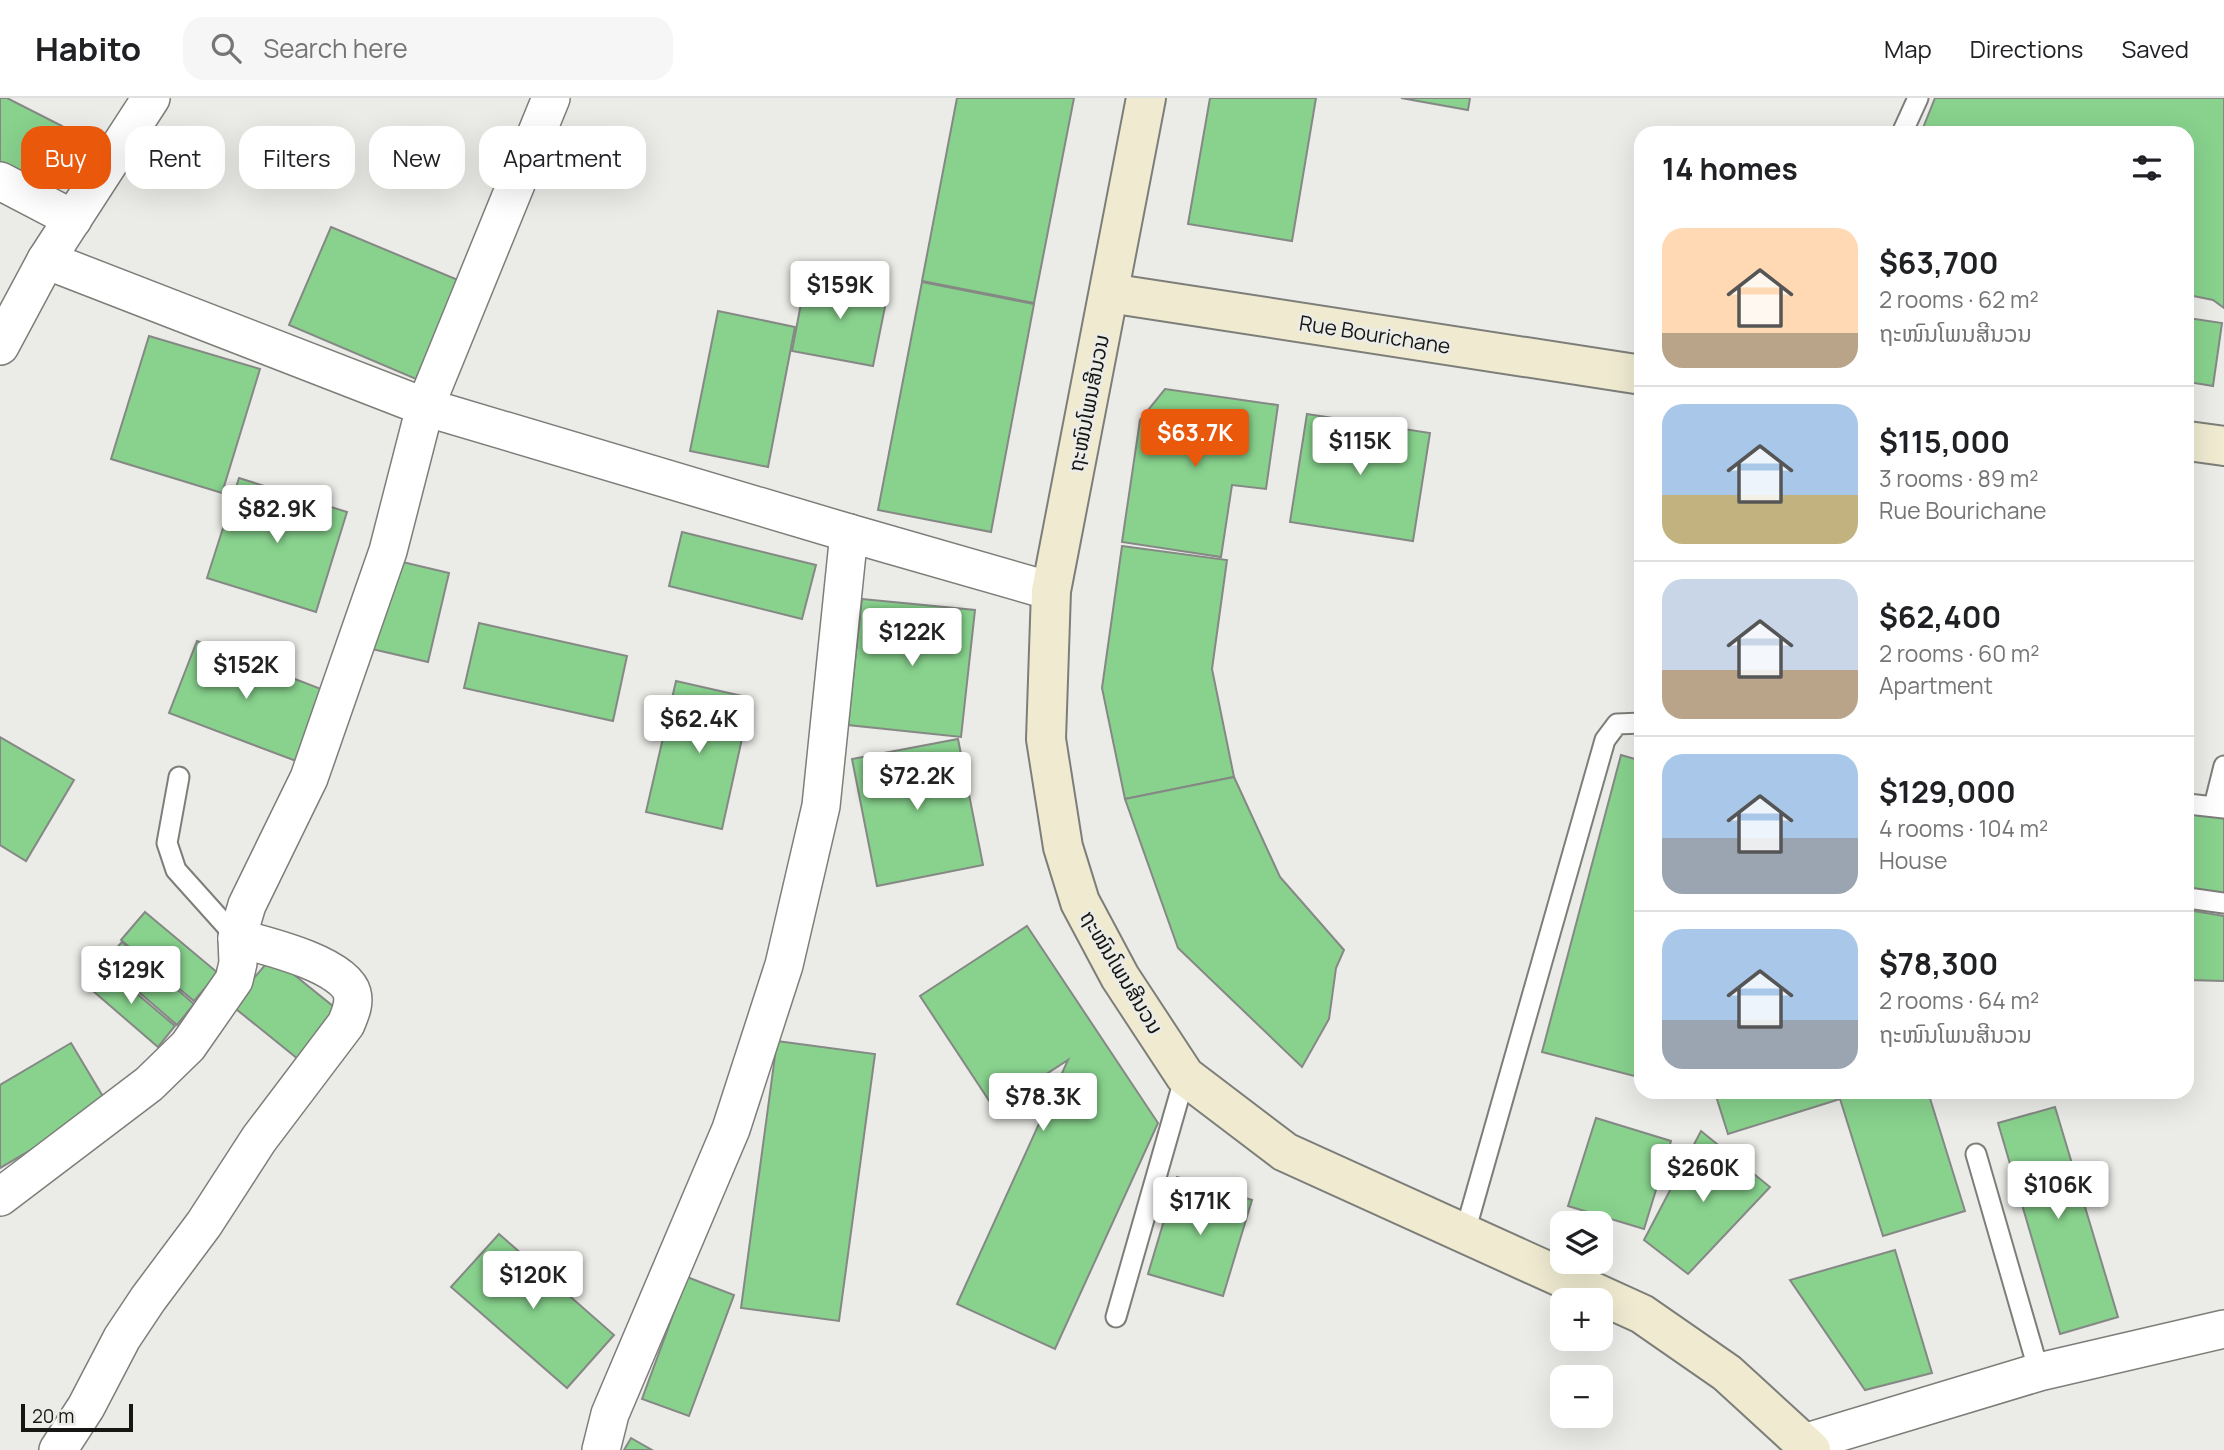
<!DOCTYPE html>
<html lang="en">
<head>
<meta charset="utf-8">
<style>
	body { margin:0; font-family:Manrope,"Noto Sans Lao",sans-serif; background:#f6f6f6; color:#202124; height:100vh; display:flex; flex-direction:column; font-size:26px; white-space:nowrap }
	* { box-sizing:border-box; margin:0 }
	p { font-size:23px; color:#757577 }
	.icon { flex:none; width:38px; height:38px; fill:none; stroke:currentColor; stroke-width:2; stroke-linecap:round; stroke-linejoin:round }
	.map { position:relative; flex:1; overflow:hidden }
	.drawer { position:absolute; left:1634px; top:28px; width:560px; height:973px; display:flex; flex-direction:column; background:#fff; border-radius:21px; box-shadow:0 7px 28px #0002 }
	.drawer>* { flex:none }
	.banner { position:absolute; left:21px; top:28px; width:665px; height:63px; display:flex; gap:14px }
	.tools { position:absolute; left:1550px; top:1113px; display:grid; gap:14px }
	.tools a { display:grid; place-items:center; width:63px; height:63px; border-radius:14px; background:#fff; box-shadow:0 7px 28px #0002; font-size:35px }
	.scale { position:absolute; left:21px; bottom:18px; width:112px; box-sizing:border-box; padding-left:7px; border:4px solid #161715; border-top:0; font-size:19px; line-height:24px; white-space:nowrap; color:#161715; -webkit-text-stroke:5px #ebece8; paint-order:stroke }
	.price { position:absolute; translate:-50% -60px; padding:0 16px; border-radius:7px; background:#fff; color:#222; font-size:23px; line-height:46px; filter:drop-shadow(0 2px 4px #0008) }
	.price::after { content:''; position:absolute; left:50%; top:42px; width:21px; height:16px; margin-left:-10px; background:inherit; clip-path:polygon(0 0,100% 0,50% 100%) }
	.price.current { background:#ea580c; color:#fff }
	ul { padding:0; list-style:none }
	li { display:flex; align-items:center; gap:21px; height:175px; padding:0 28px }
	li+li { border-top:2px solid #e0e0e0 }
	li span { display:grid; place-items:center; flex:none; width:196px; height:140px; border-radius:21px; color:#555 }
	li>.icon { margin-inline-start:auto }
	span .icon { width:84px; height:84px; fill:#fffc; stroke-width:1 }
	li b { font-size:30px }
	h2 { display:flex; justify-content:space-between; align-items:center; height:84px; padding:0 28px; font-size:30px }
	.pill { padding:0 24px; border-radius:21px; background:#fff; box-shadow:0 7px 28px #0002; font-size:24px; line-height:63px }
	.pill.current { background:#ea580c; color:#fff }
	header { display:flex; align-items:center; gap:42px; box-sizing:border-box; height:98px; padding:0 35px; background:#fff; border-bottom:2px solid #e0e0e0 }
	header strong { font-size:33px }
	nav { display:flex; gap:38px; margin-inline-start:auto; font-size:24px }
	.search { width:490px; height:63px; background:#f6f6f6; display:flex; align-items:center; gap:18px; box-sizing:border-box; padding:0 24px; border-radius:21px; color:#757577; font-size:26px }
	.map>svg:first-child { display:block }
	.building { fill:#88d28d; stroke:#858885; stroke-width:2 }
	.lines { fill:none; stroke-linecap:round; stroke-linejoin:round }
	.lane-casing { stroke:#7d7e7a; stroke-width:23 }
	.street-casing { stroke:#7d7e7a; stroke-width:40 }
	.secondary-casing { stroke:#7d7e7a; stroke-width:42 }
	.lane { stroke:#fff; stroke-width:19 }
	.street { stroke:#fff; stroke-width:37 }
	.secondary { stroke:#efead0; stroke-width:38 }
	.labels { text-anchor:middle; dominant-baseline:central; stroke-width:5; stroke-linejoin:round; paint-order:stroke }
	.street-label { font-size:21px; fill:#161715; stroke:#ebece8 }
</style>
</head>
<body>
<header>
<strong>Habito</strong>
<div class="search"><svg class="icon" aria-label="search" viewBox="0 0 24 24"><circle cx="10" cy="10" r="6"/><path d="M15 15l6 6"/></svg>Search here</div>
<nav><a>Map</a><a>Directions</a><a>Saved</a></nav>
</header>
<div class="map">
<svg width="2224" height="1352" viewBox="0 0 2224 1352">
	<rect width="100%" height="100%" fill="#ebece8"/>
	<g class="building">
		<path d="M0,0H7L62,28L31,87L0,71Z"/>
		<path d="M957,0H1074L1034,205L922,183Z"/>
		<path d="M1210,0H1316L1292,143L1188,126Z"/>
		<path d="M1401,0H1470L1468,12Z"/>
		<path d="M1935,0H2224V210L2213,202L2188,197V35H1921Z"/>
		<path d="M331,129L458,182L416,281L289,227Z"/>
		<path d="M806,179L888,194L873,268L792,253Z"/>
		<path d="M922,184L1034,206L991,434L878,412Z"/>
		<path d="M718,213L795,229L768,369L690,353Z"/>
		<path d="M2188,220L2222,225L2213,288L2188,284Z"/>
		<path d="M149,238L260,271L222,395L111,361Z"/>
		<path d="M1165,291L1278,307L1266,391L1232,387L1221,459L1122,444L1140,322Z"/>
		<path d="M1307,316L1430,335L1413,443L1290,424Z"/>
		<path d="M239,380L347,414L316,514L207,480Z"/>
		<path d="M682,434L816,467L802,521L669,488Z"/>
		<path d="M1122,448L1227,462L1212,571L1234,679L1125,701L1102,590Z"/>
		<path d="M394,462L449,475L428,564L372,551Z"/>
		<path d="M862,501L975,512L961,639L848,627Z"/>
		<path d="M479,525L627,558L613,623L464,590Z"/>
		<path d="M197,543L321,591L296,663L169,615Z"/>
		<path d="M676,583L751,600L722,731L646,714Z"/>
		<path d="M0,639L74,682L26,763L0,747Z"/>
		<path d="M958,641L983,767L877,788L852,661Z"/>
		<path d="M1621,657L1642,663V980L1542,954Z"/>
		<path d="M1234,679L1280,779L1344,852L1336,870L1329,921L1302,969L1178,850L1125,701Z"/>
		<path d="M2188,715L2224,720V796L2188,790Z"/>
		<path d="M2188,812L2224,818V883L2188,882Z"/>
		<path d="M145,814L218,875L194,903L121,842Z"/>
		<path d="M1027,828L1158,1025L1055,1251L957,1206L1068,962L994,1010L920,898Z"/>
		<path d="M122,844L194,906L177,927L104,864Z"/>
		<path d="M272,859L344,917L303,965L231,907Z"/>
		<path d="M103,867L175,928L158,949L86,887Z"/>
		<path d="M777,943L875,956L839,1223L741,1210Z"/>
		<path d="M71,945L108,1007L0,1070V987Z"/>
		<path d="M1718,994H1928L1965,1113L1883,1138L1840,1001L1728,1036L1715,995Z"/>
		<path d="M2055,1009L2118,1219L2060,1236L1998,1025Z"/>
		<path d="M1596,1020L1671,1043L1644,1131L1568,1108Z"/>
		<path d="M1701,1033L1770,1089L1688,1176L1644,1142Z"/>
		<path d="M1177,1079L1252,1102L1223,1198L1148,1176Z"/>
		<path d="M499,1136L614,1237L567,1290L451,1189Z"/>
		<path d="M1895,1152L1932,1275L1865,1292L1790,1182Z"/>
		<path d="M687,1179L734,1197L689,1318L642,1301Z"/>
		<path d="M631,1340L652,1352H624Z"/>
	</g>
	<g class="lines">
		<defs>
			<g id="lane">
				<path d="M1902,35L1918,0"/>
				<path d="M179,679L167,745L176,772L237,840"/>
				<path d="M2188,706L2224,710"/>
				<path d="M2214,708L2224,668"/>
				<path d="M2188,800L2224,805"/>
				<path d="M1976,1056L2039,1274"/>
				<path d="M1465,1134L1605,642L1617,626L1642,625"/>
				<path d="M1116,1219L1185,978"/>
			</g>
			<g id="street">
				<path d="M0,83L73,121"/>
				<path d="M46,162L425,309L849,435L1051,493"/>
				<path d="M0,248L46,162L151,0"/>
				<path d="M0,1099L149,986L188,948L234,882L238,865L237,840L247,807L309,680L388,453L425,309L551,0"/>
				<path d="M1804,1345L2039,1274L2224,1231"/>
				<path d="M58,1352L86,1309L122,1240L148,1201L204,1126L259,1041L346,926C350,916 355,906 352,895C344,866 263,847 237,840"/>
				<path d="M601,1352L610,1316L731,1031L784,867L821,708L849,435"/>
			</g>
			<g id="secondary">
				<path d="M1146,0L1051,493L1046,641L1063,749L1080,804L1120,879L1185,978L1285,1054L1642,1216L1727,1275L1811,1352"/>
				<path d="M1109,195L1642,277"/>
				<path d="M2188,343L2224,348"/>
			</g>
		</defs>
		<use href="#lane" class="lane-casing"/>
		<use href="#street" class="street-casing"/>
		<use href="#secondary" class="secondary-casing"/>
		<use href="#lane" class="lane"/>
		<use href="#street" class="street"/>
		<use href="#secondary" class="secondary"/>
	</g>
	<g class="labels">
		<g class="street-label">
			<text transform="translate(1375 236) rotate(9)">Rue Bourichane</text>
			<text transform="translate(1088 305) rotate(-79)">ຖະໜົນໂພນສີນວນ</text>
			<text transform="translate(1122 874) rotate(59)">ຖະໜົນໂພນສີນວນ</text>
		</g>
	</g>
</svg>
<div class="tools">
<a><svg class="icon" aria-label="layers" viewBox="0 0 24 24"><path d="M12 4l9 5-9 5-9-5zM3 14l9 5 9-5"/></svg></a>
<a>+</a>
<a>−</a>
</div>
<div class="scale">20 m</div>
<b class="price" style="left:840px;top:223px">$159K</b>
<b class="price current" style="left:1195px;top:371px">$63.7K</b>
<b class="price" style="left:1360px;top:379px">$115K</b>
<b class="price" style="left:277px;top:447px">$82.9K</b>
<b class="price" style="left:912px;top:570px">$122K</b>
<b class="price" style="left:246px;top:603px">$152K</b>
<b class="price" style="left:699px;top:657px">$62.4K</b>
<b class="price" style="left:917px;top:714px">$72.2K</b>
<b class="price" style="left:131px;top:908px">$129K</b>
<b class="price" style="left:1043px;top:1035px">$78.3K</b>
<b class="price" style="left:1703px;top:1106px">$260K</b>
<b class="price" style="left:2058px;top:1123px">$106K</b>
<b class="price" style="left:1200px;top:1139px">$171K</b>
<b class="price" style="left:533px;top:1213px">$120K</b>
<div class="banner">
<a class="pill current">Buy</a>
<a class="pill">Rent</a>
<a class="pill">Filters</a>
<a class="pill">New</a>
<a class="pill">Apartment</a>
</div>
<section class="drawer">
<h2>14 homes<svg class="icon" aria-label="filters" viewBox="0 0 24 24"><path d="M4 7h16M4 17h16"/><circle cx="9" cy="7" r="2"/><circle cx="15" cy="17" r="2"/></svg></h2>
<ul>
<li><span style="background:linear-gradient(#ffd9b3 75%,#b9a48a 0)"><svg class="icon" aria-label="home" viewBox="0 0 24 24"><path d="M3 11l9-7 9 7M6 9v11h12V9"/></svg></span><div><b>$63,700</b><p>2 rooms · 62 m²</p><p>ຖະໜົນໂພນສີນວນ</p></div></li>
<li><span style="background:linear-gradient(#a9c7e8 65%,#c2b280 0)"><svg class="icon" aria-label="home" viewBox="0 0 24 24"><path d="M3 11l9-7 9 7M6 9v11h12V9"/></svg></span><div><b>$115,000</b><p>3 rooms · 89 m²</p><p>Rue Bourichane</p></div></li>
<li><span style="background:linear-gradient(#c9d6e8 65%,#b9a48a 0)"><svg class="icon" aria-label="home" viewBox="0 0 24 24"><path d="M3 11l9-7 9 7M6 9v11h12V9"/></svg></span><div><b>$62,400</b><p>2 rooms · 60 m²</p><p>Apartment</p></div></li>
<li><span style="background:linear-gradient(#a9c7e8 60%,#9aa5b1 0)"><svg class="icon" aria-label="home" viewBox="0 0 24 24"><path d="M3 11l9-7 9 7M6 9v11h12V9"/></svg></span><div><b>$129,000</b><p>4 rooms · 104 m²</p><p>House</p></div></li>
<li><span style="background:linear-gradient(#a9c7e8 65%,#9aa5b1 0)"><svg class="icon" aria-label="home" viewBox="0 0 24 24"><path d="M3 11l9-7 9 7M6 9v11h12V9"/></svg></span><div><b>$78,300</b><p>2 rooms · 64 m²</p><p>ຖະໜົນໂພນສີນວນ</p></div></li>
</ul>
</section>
</div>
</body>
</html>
